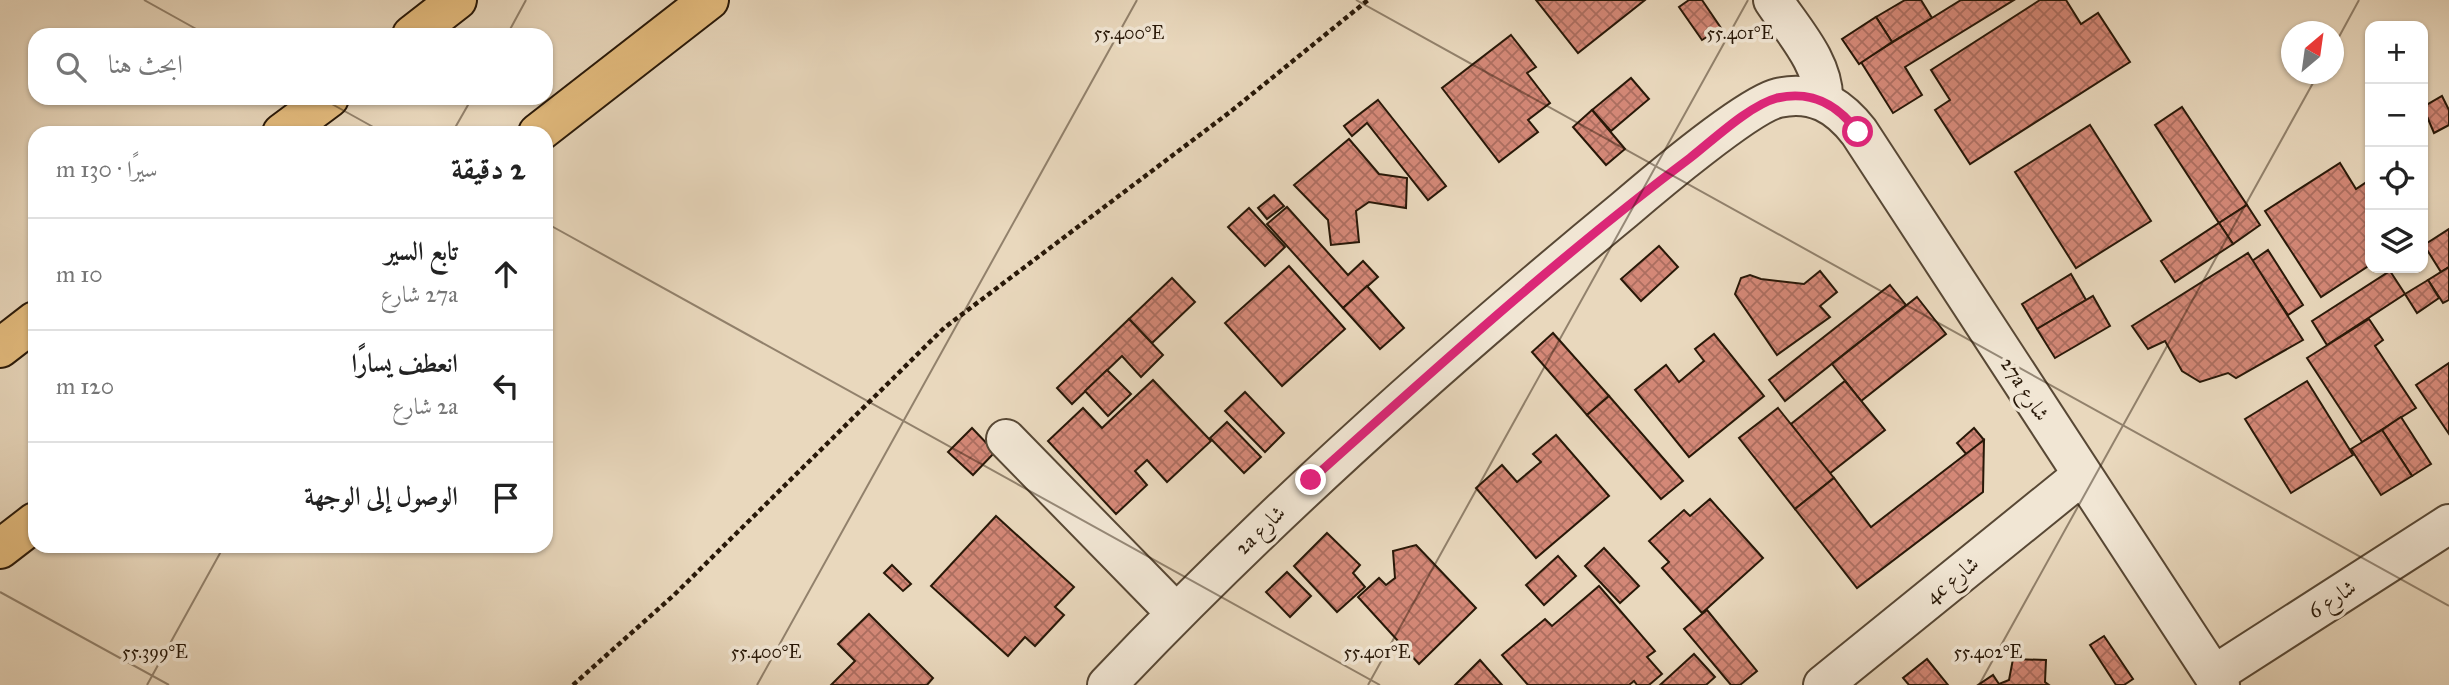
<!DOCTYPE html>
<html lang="ar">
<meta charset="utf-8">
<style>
body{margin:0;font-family:"IM FELL Great Primer",Amiri,serif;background:#f6f6f6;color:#222;direction:rtl}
.controls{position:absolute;right:21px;top:21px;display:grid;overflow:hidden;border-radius:14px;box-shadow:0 2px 5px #0004}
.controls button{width:63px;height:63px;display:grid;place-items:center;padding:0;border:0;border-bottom:2px solid #e0e0e0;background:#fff;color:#222;font:35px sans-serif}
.compass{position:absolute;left:2281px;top:21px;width:63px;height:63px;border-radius:50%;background:#fff;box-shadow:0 2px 5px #0004;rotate:29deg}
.stop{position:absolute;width:21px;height:21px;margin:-16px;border:5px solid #db2777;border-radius:50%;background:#fff}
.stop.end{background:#db2777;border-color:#fff;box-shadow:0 2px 7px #0008}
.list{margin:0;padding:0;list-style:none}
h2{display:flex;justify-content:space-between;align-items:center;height:91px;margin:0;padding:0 28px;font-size:30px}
h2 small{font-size:23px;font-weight:400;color:#767676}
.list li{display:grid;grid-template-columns:46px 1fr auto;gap:21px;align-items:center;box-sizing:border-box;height:112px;padding:0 28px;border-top:2px solid #e0e0e0}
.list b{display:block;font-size:26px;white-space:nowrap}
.list p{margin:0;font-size:23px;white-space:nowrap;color:#767676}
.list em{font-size:23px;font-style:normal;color:#767676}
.icon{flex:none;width:38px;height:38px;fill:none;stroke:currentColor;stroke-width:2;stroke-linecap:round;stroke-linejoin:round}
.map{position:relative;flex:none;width:2449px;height:685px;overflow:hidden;direction:ltr}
.search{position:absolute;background:#fff;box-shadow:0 2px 5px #0004;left:28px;top:28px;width:525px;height:77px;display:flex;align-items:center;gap:18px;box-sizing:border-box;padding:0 24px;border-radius:21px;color:#767676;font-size:26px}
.panel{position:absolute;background:#fff;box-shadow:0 2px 5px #0004;left:28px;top:126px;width:525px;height:427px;border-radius:21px;direction:rtl}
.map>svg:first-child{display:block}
</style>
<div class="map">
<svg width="2449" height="685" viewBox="0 0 2449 685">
<defs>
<pattern id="building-cross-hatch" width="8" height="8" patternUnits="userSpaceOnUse" patternTransform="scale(1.75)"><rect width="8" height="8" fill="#d48877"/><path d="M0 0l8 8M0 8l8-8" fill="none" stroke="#ac6e60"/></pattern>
</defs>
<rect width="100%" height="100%" fill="#e9d8bd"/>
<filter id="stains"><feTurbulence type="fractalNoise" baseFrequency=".00286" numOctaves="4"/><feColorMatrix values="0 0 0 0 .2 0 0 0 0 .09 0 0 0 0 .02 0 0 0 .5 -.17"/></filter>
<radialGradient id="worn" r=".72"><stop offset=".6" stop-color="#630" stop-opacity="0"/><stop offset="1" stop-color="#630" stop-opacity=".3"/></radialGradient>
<g fill="url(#building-cross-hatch)" stroke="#281808" stroke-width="2">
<path d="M1536,0H1645L1578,53Z"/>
<path d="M1689,0H1702L1721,28L1702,40L1679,7Z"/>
<path d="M1905,0H1921L1932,18L1892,42L1876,17Z"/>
<path d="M1961,0H2014L1905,67L1922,95L1893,113L1861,62Z"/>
<path d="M2040,0H2066L2081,24L2098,13L2130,62L1970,164L1935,110L1950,100L1931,70Z"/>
<path d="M1876,17L1892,42L1859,64L1842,39Z"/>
<path d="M1511,35L1536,67L1527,73L1550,103L1528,120L1538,132L1499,162L1442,88Z"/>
<path d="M1631,78L1649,99L1611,131L1592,110Z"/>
<path d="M2442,96L2449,110V125L2434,133L2423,107Z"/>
<path d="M1378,100L1446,186L1428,200L1367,123L1352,136L1344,126Z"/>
<path d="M2182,107L2247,205L2219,223L2155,125Z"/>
<path d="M1592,110L1625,149L1606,165L1573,127Z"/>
<path d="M2090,125L2151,221L2076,268L2015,172Z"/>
<path d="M1349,139L1379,174L1407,178L1406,208L1369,202L1356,211L1359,242L1331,245L1328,220L1294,185Z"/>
<path d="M2340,163L2356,189L2368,181L2370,185V265L2321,297L2265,211Z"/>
<path d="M1274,195L1284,206L1267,219L1258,208Z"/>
<path d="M2247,205L2260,225L2233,244L2219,223Z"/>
<path d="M1287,207L1348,275L1363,261L1378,277L1343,308L1267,224Z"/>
<path d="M1249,208L1285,247L1265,266L1228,227Z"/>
<path d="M2219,223L2233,244L2175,282L2161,261Z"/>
<path d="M2449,229V267L2441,272L2424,245Z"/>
<path d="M1659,246L1678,267L1641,301L1621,279Z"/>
<path d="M2268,250L2303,305L2288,315L2252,261Z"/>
<path d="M2248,253L2303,340L2236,378L2228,373L2200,382L2182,371L2165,341L2148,349L2132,326Z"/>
<path d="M1289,266L1345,329L1282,386L1225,323Z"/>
<path d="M2449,267V300L2443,303L2428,280Z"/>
<path d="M1820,271L1837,292L1820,306L1830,317L1777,355L1735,294L1741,278L1750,275L1761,279L1804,284Z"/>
<path d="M2390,271L2405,294L2327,345L2312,321Z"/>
<path d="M2071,274L2086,300L2037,329L2022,304Z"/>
<path d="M1172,278L1195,302L1152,343L1129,319Z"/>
<path d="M2428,280L2439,298L2417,313L2405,294Z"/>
<path d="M1890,285L1906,305L1785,401L1769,380Z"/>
<path d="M1367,286L1404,328L1380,349L1343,308Z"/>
<path d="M2093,296L2110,326L2055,358L2037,329Z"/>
<path d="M1917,297L1946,334L1861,401L1832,364Z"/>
<path d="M1129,319L1163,355L1141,377L1122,356L1072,404L1057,388Z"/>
<path d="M2369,319L2383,340L2375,346L2416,408L2362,442L2307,358Z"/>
<path d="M1553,333L1609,396L1587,415L1532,352Z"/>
<path d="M1714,334L1764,396L1689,457L1635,390L1666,365L1679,382L1704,361L1695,349Z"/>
<path d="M2449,363V434L2416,385Z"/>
<path d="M1107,370L1131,394L1108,416L1085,391Z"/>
<path d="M1153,380L1211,441L1167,482L1147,460L1135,471L1147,485L1116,514L1048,441L1083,408L1102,428Z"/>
<path d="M1845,381L1885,430L1829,474L1791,424Z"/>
<path d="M2307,381L2353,455L2291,493L2245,419Z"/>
<path d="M1245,392L1284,433L1265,452L1225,411Z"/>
<path d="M1609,396L1683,481L1661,499L1587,415Z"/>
<path d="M1778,408L1834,478L1795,509L1739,438Z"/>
<path d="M2401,417L2431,464L2412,476L2382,430Z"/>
<path d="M1227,422L1261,457L1244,473L1210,438Z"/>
<path d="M972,428L995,452L973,475L948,452Z"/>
<path d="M1974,428L1984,440L1967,455L1957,443Z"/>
<path d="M2382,430L2412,476L2381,495L2351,449Z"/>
<path d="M1556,435L1609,496L1536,558L1476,488L1502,465L1517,482L1541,462L1533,454Z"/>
<path d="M1984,440L1983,492L1857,588L1795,509L1834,478L1871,527Z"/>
<path d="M1710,499L1763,558L1702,613L1662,568L1669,562L1649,541L1684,510L1690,516Z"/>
<path d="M996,516L1074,587L1055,607L1064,615L1035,646L1025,637L1008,656L931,586Z"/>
<path d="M1327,533L1360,565L1353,573L1365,587L1337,612L1294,566Z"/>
<path d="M1416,545L1476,608L1419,664L1358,597L1379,578L1386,585L1395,578L1393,551Z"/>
<path d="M1604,548L1639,586L1620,603L1585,566Z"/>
<path d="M1558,556L1576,576L1544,605L1526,585Z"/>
<path d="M892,565L911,584L903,591L884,573Z"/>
<path d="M1287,572L1311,596L1290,617L1266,592Z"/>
<path d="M1599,586L1655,651L1647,657L1662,674L1649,685H1637L1634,681L1629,685H1528L1502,655L1545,619L1552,626Z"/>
<path d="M1707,610L1757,671L1740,685H1731L1684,629Z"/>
<path d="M869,614L933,678L927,685H831L855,661L838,644Z"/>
<path d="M2104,636L2133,679L2124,685H2116L2090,645Z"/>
<path d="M1694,654L1715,677L1706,685H1660Z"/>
<path d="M1927,659L1948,685H1909L1903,678Z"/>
<path d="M2013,659L2046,660L2045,682L2049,685H1978L1993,675L1999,684L2009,680Z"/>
<path d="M1480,660L1502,685H1455Z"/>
</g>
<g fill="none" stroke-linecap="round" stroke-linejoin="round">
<g stroke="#584835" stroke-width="42">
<g id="minor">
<path d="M1773,0C1792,29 1825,64 1823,100"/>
<path d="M1006,439L1175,612"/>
<path d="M2214,675L2449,524"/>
<path d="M1107,685C1269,514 1443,359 1624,210C1652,186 1748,105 1778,98C1813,90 1838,105 1859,132L2220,685"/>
<path d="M1823,685L2081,476"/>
</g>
</g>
<g stroke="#281808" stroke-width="42">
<g id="highway">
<path d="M412,35L457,0"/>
<path d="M282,133L329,98"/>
<path d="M538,133L709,0"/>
<path d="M0,348L35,321"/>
<path d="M0,549L35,522"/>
</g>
</g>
<path stroke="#281808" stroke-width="4.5" stroke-dasharray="5 3.5" stroke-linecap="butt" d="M573,685L674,595L944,328L1230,112L1368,0"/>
<use href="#minor" stroke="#f1e6d4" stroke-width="38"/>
<use href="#highway" stroke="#e4bc7e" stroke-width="38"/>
</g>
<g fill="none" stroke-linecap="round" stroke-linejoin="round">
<path stroke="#db2777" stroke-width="9" d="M1311,480C1435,369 1558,257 1690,158C1713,140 1750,105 1777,98C1813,90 1838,105 1858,132"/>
</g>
<path fill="none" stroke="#281808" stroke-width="2" stroke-opacity="0.45" d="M144,0L207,35M1356,0L2449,606M507,35L526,0M2334,46L2359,0M321,98L384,133M452,133L472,98M546,223L1380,685M0,592L169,685M147,685L224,546M757,685L1137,0M1368,685L1748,0M1979,685L2318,74"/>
<g text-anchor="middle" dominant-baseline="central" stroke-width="7" stroke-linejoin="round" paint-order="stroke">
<g font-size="21" fill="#281808" stroke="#f1e6d4">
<text transform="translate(2025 389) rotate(57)">27a شارع</text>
<text transform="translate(1260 530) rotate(-44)">2a شارع</text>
<text transform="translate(1952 580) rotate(-39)">4c شارع</text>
<text transform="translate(2332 599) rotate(-33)">شارع 6</text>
</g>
</g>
<g font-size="18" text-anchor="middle" fill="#281808" stroke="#f1e6d4" stroke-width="7" stroke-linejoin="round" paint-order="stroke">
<text x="1129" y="39">55.400°E</text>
<text x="1740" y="39">55.401°E</text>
<text x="155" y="658">55.399°E</text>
<text x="766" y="658">55.400°E</text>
<text x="1377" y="658">55.401°E</text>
<text x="1988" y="658">55.402°E</text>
</g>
<rect width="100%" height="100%" filter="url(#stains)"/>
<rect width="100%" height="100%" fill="url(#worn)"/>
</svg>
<div class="controls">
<button>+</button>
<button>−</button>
<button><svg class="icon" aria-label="locate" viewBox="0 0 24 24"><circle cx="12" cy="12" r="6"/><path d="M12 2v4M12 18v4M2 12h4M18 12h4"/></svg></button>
<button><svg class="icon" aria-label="layers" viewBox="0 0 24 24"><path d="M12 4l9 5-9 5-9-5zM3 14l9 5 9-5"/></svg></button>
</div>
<svg class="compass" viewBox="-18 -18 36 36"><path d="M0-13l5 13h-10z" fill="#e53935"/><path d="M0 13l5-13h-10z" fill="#767676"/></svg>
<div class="stop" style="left:1858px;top:132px"></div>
<div class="stop end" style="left:1311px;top:480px"></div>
<div class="search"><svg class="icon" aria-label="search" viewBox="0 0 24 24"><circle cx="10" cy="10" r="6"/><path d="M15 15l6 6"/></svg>ابحث هنا</div>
<section class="panel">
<h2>2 دقيقة<small>سيرًا · 130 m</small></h2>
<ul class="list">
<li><svg class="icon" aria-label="ahead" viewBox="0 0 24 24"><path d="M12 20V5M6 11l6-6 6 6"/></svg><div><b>تابع السير</b><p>27a شارع</p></div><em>10 m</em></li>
<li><svg class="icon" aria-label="left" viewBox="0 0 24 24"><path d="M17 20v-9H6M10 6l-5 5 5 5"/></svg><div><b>انعطف يسارًا</b><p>2a شارع</p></div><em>120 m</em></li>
<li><svg class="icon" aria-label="arrive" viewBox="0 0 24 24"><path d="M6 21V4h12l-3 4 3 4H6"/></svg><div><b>الوصول إلى الوجهة</b></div></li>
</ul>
</section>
</div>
